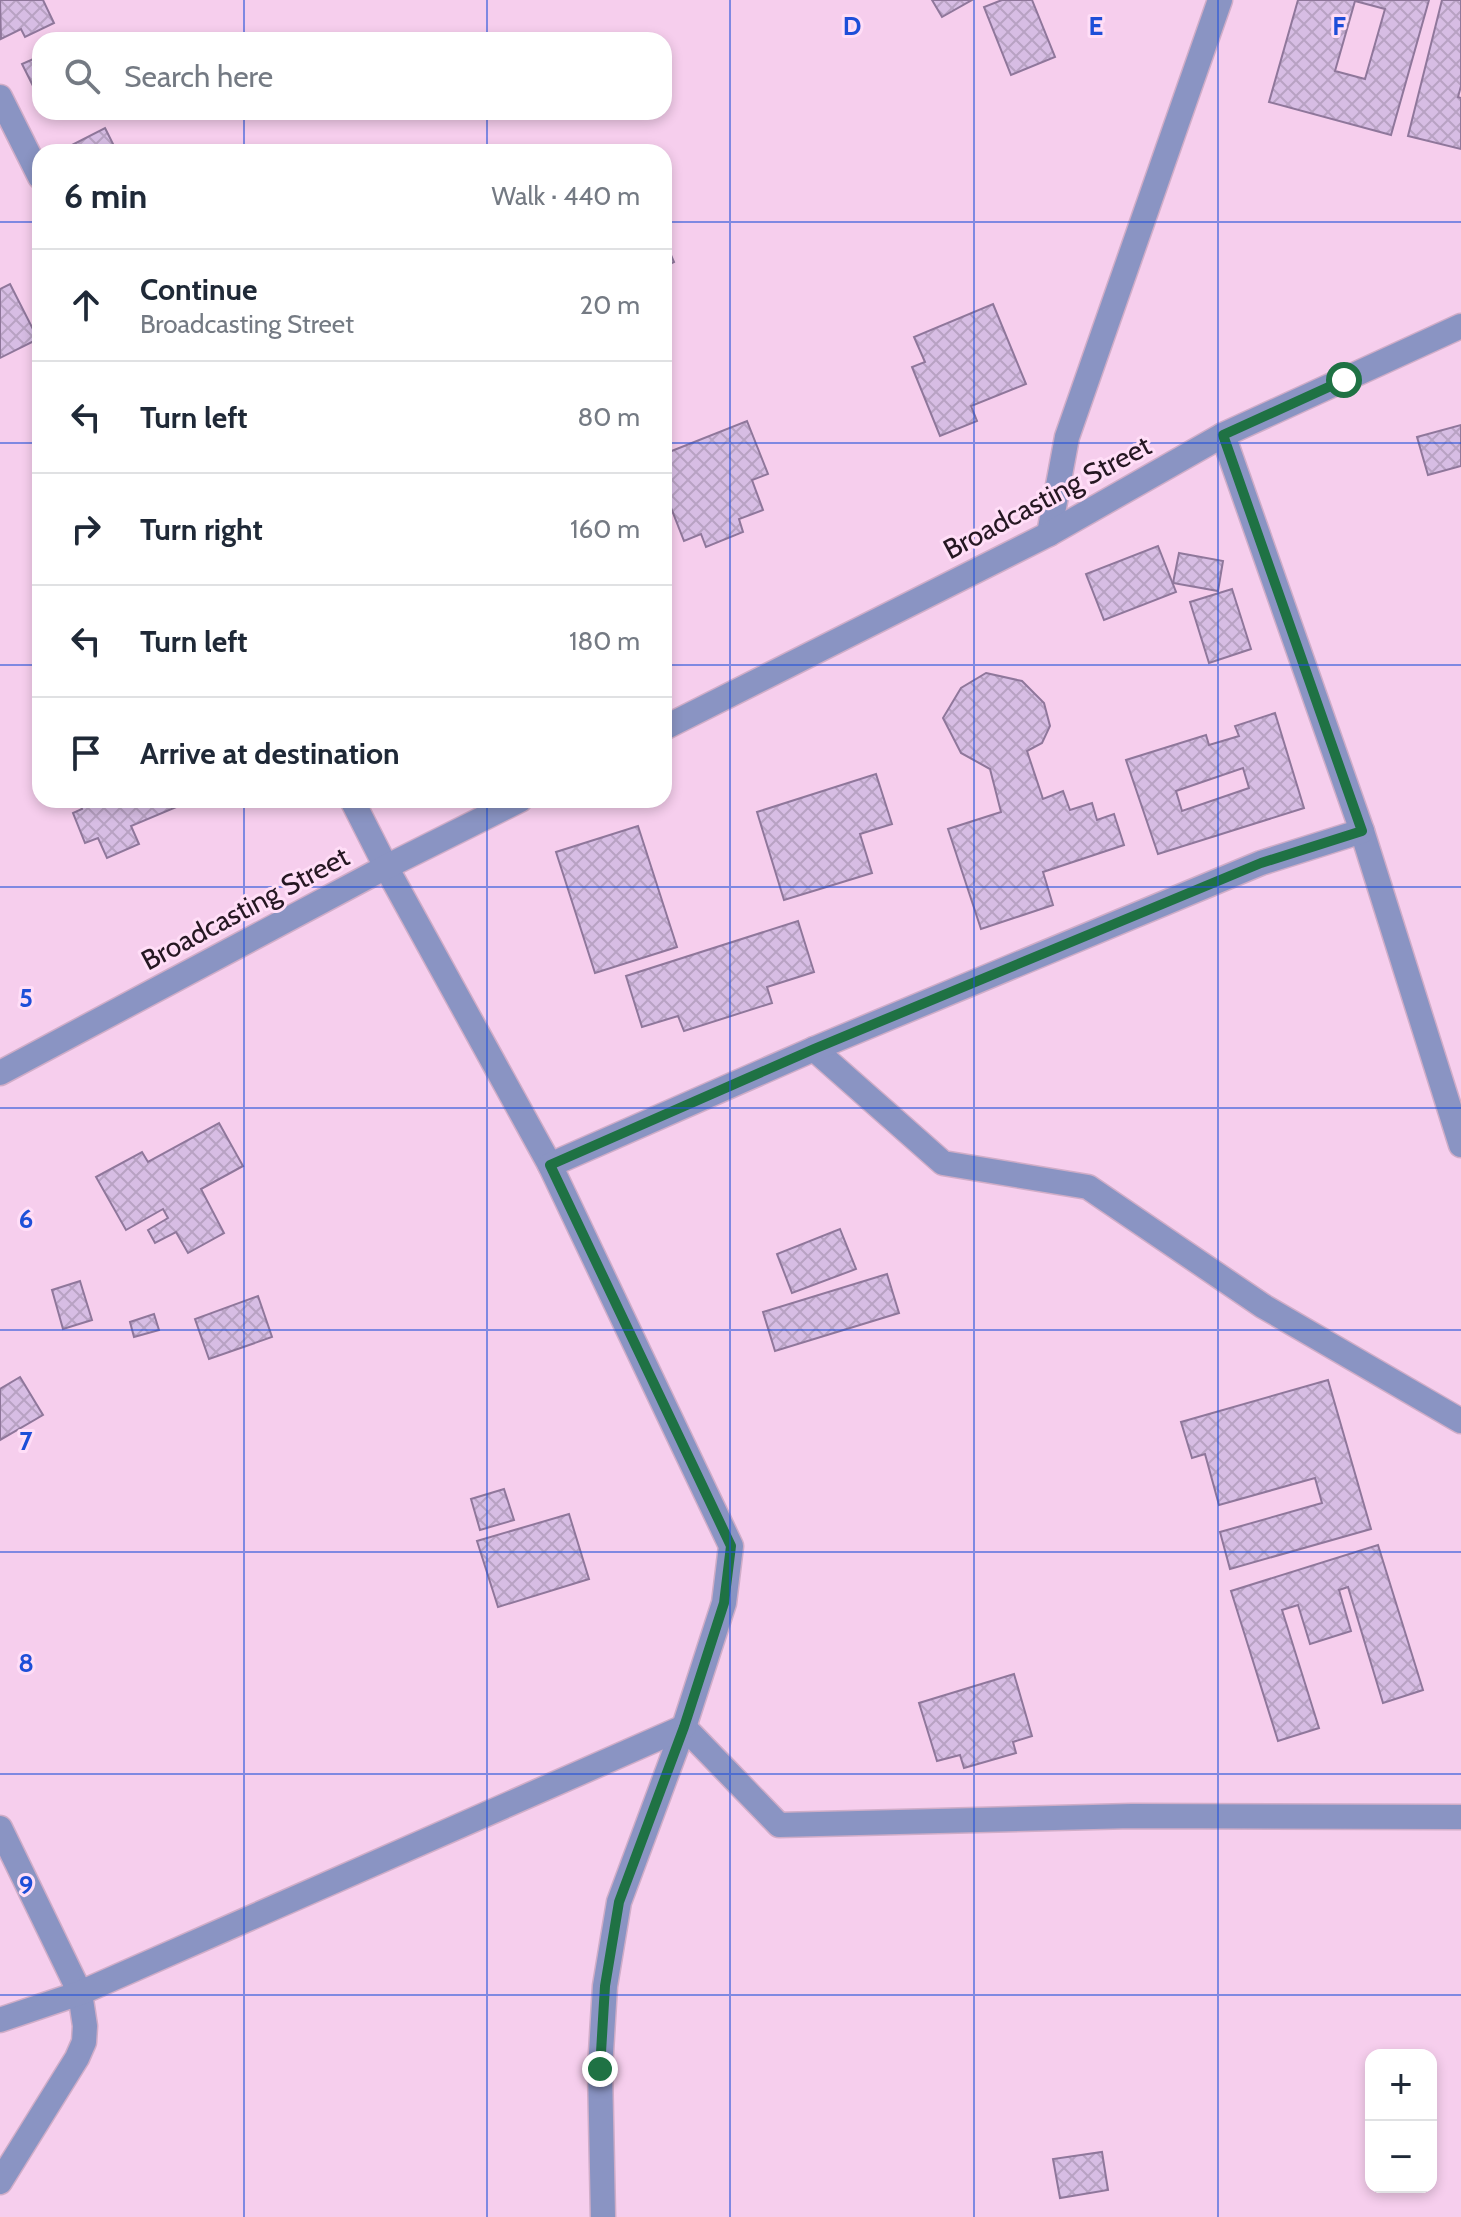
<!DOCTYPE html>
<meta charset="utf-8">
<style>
body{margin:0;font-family:Cabin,sans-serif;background:#f2f2f3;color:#1f2937}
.controls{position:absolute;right:24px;bottom:24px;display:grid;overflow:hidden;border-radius:16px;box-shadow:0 4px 12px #0003}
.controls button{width:72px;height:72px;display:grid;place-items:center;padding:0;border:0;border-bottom:2px solid #e0e1e3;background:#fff;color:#1f2937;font:40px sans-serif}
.stop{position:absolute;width:24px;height:24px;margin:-18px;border:6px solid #1f7244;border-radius:50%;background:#fff}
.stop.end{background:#1f7244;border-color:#fff;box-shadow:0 2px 8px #0008}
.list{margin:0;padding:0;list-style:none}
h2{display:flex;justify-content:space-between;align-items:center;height:104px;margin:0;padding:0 32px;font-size:34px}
h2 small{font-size:26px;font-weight:400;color:#747a83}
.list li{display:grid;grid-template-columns:52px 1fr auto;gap:24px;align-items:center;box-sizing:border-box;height:112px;padding:0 32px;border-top:2px solid #e0e1e3}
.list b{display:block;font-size:30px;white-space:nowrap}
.list p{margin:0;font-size:26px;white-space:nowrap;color:#747a83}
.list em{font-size:26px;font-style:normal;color:#747a83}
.icon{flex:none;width:44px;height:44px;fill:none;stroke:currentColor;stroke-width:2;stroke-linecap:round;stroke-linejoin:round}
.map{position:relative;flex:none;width:1461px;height:2217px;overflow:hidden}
.search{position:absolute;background:#fff;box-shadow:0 4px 12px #0003;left:32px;top:32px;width:640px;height:88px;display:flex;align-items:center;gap:20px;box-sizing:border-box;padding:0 28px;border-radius:24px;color:#747a83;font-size:30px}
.panel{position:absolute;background:#fff;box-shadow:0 4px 12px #0003;left:32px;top:144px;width:640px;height:664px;border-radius:24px}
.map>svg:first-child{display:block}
</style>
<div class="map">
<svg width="1461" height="2217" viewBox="0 0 1461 2217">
<defs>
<pattern id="building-cross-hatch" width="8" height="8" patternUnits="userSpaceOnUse" patternTransform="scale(2)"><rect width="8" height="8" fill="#d7bde4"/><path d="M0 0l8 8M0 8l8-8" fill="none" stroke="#b8a2c3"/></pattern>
</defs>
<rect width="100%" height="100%" fill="#f6ceed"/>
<g fill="url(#building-cross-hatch)" stroke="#8f779b" stroke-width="2" fill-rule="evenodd">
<path d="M0,0H43L54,23L25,37L21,29L1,39Z"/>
<path d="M932,0H972L942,17Z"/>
<path d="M1002,0H1032L1055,57L1011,75L984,7Z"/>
<path d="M1298,0H1429L1391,135L1269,102ZM1355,1L1385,9L1365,79L1335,71Z"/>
<path d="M1442,0H1461V86L1458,97L1461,98V149L1408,136Z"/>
<path d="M40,56V83L33,86L22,64Z"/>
<path d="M105,128L117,152H76L72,145Z"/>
<path d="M664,239L674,262L664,267Z"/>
<path d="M10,284L38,339L0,358V289Z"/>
<path d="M993,304L1026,384L971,406L977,421L940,436L912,367L925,362L914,337Z"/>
<path d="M747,421L768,474L752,480L763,510L739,519L743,532L706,547L701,534L684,541L664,490V454Z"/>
<path d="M1461,425V466L1428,475L1417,437Z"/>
<path d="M1158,546L1176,592L1104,620L1086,574Z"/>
<path d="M1179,553L1223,561L1218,591L1173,583Z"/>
<path d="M1232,589L1251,649L1209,663L1190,602Z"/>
<path d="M986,673L1022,681L1044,703L1050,726L1042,743L1027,751L1043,799L1063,791L1070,810L1092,803L1097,820L1114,814L1124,845L1043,872L1053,905L981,929L948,829L1001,812L990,769L961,753L943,718L961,688Z"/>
<path d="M1275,713L1304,808L1158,854L1126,760L1206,735L1209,745L1239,736L1235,726ZM1243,768L1249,788L1182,811L1176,791Z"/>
<path d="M876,774L892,824L860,834L872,873L784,900L757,812Z"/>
<path d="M79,800H185L186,803L131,826L139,844L107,858L98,838L85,843L73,813L82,809Z"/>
<path d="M638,826L677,947L595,973L556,852Z"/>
<path d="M798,921L814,972L767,987L772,1003L684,1031L678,1016L642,1027L626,976Z"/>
<path d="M219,1123L243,1166L201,1189L224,1233L188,1253L176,1232L155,1243L148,1230L168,1218L163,1209L126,1230L96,1177L142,1152L148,1162Z"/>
<path d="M840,1229L856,1269L792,1293L777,1254Z"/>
<path d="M887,1274L899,1313L775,1351L763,1312Z"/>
<path d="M80,1281L92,1320L63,1329L52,1290Z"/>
<path d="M258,1296L272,1337L209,1359L195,1319Z"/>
<path d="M154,1314L159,1330L134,1337L130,1322Z"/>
<path d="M20,1377L43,1415L0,1440V1389Z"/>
<path d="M1328,1380L1371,1529L1230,1569L1220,1532L1322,1503L1315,1478L1219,1505L1205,1454L1192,1458L1181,1422Z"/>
<path d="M504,1489L514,1520L480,1530L471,1499Z"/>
<path d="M569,1514L589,1579L498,1607L477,1541Z"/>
<path d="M1378,1545L1423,1690L1383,1703L1348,1587L1339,1590L1351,1631L1310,1644L1298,1605L1282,1610L1319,1728L1278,1741L1231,1591Z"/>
<path d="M1014,1674L1032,1736L1013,1742L1016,1753L964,1768L960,1755L937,1761L919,1703Z"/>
<path d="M1102,2152L1108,2190L1060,2198L1053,2159Z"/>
</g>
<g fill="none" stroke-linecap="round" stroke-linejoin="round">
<g stroke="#d0adc8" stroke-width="27">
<g id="street">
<path d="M0,97L40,177"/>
<path d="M1223,435L1362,831L1461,1145"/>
<path d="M1049,534L1067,437L1220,0"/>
<path d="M664,728L1049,534L1223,435L1461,326"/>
<path d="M352,800L386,867L550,1165L731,1546L724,1603L684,1727L619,1902L605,1986L600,2069L603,2217"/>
<path d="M814,1049L943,1163L1088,1187L1263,1306L1461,1421"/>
<path d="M0,1073L386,867L520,800"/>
<path d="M550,1165L814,1049L1261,863L1362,831"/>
<path d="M684,1727L779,1825L1132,1816L1461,1817"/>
<path d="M0,1828L80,1993L85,2026L84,2042L77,2058L0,2182"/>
<path d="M0,2020L80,1993L684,1727"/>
</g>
</g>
<use href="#street" stroke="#8a94c3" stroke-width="24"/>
</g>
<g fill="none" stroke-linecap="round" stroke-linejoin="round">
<path stroke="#1f7244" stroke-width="10" d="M600,2069L605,1986L619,1902L684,1727L724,1603L731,1546L550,1165L814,1049L1261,863L1362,831L1223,435L1344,380"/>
</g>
<path fill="none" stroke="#1d4ed8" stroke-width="2" stroke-opacity="0.55" d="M244,0V40M487,0V40M730,0V2217M974,0V2217M1218,0V2217M244,112V152M487,112V152M0,222H40M664,222H1461M0,443H40M664,443H1461M0,665H40M664,665H1461M244,800V2217M487,800V2217M0,887H1461M0,1108H1461M0,1330H1461M0,1552H1461M0,1774H1461M0,1995H1461"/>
<g text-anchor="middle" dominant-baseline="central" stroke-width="6" stroke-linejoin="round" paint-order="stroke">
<g font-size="28" fill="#251722" stroke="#ffdef7">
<text transform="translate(1047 497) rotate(-28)">Broadcasting Street</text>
<text transform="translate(245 908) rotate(-28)">Broadcasting Street</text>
</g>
</g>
<g font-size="26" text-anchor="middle" font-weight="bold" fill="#1d4ed8" stroke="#ffdef7" stroke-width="6" stroke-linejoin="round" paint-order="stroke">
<text x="852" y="35">D</text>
<text x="1096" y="35">E</text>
<text x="1339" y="35">F</text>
<text x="26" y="1007">5</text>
<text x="26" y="1228">6</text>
<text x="26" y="1450">7</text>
<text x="26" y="1672">8</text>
<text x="26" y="1894">9</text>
</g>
</svg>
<div class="controls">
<button>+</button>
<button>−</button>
</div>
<div class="stop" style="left:1344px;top:380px"></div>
<div class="stop end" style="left:600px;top:2069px"></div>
<div class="search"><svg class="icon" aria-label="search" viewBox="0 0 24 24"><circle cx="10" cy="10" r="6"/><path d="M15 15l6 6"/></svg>Search here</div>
<section class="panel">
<h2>6 min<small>Walk · 440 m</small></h2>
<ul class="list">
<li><svg class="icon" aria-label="ahead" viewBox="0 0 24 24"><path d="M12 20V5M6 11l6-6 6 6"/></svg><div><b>Continue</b><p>Broadcasting Street</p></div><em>20 m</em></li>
<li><svg class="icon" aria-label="left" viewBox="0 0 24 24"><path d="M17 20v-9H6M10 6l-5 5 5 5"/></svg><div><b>Turn left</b></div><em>80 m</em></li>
<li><svg class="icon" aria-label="right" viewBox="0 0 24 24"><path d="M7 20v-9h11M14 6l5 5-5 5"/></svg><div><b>Turn right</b></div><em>160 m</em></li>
<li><svg class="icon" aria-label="left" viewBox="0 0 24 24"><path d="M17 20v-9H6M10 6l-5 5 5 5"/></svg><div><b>Turn left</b></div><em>180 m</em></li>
<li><svg class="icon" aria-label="arrive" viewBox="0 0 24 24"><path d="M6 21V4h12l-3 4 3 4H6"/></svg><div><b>Arrive at destination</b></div></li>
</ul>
</section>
</div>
